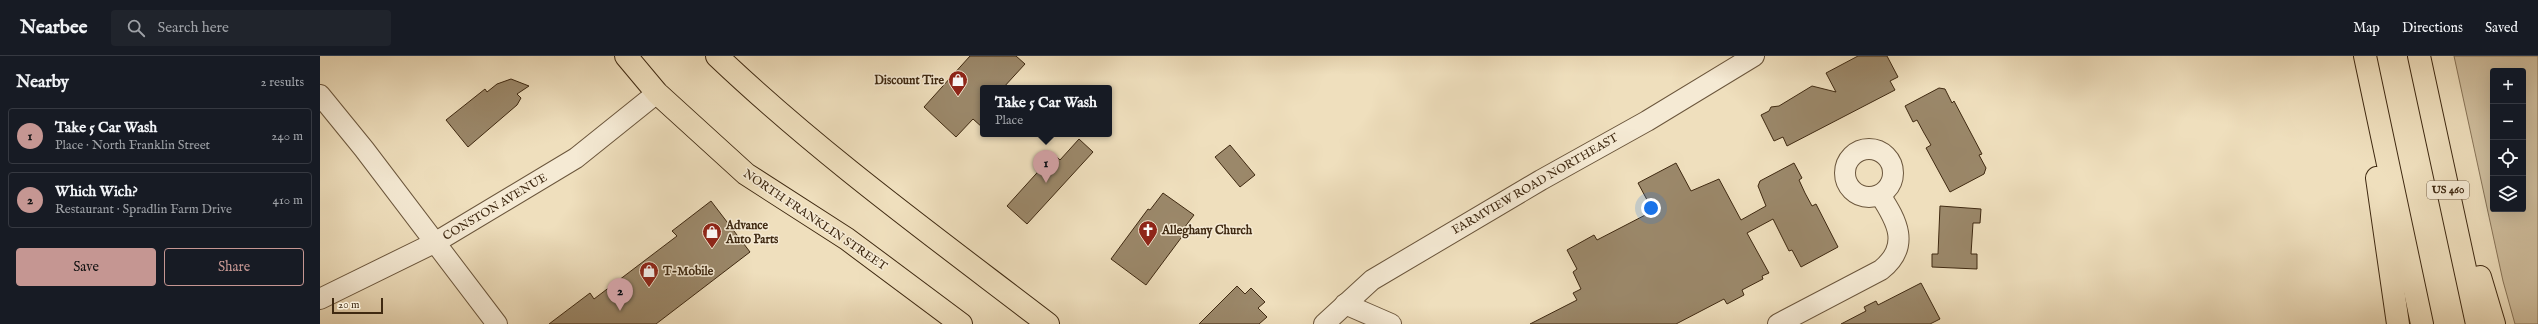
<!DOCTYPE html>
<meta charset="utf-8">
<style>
body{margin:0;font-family:"IM FELL English",serif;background:#20242c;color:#f1f3f6}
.controls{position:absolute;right:12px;top:12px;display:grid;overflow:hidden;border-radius:4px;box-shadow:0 4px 16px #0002}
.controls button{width:36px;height:36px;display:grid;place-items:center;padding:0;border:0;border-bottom:1px solid #363941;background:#171b24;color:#f1f3f6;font:20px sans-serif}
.scale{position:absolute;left:12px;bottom:10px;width:51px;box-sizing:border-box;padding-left:4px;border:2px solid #3f2911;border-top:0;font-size:11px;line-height:14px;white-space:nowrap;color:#3f2911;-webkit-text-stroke:3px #f5ead4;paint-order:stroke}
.you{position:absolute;left:1331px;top:152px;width:14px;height:14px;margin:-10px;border:3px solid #fff;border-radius:50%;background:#1a73e8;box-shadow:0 0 0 6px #1a73e833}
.badge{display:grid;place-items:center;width:26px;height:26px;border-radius:50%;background:#c59692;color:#111;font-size:13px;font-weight:700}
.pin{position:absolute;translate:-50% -33px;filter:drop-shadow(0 1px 2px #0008)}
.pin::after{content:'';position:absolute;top:21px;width:14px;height:12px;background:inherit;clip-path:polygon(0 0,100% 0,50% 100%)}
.popup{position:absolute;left:660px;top:29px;width:132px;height:52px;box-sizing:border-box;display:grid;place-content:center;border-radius:4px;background:#171b24;filter:drop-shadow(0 1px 3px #0005);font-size:13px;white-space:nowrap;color:#9ea1a6}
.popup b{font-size:15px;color:#f1f3f6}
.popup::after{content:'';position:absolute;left:50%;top:100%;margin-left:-8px;border:8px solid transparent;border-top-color:#171b24}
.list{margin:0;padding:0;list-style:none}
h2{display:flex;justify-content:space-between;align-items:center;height:52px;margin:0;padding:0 16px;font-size:17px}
h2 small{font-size:13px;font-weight:400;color:#9ea1a6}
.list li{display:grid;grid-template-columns:26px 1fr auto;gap:12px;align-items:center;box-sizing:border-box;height:56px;margin:0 8px 8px;padding:0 8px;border:1px solid #363941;border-radius:4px}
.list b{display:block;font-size:15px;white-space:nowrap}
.list p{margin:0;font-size:13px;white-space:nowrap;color:#9ea1a6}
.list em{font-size:13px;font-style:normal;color:#9ea1a6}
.actions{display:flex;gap:8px;padding:12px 16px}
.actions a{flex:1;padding:9px 0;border:1px solid #c59692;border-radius:4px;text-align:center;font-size:14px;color:#c59692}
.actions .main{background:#c59692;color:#111}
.icon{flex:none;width:22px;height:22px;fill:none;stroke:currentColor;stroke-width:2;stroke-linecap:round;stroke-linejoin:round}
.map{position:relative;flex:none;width:2218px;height:268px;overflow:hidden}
header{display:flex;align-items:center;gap:24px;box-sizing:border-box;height:56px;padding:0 20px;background:#171b24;border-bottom:1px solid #363941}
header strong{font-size:19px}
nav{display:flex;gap:22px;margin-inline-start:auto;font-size:14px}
.search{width:280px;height:36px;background:#20242c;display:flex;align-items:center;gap:10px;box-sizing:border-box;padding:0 14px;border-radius:4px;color:#9ea1a6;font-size:15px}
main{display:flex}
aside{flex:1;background:#171b24}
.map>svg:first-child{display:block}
</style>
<header>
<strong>Nearbee</strong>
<div class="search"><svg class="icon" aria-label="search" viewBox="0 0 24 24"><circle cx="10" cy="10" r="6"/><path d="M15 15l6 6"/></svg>Search here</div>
<nav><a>Map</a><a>Directions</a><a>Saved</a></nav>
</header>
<main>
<aside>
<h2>Nearby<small>2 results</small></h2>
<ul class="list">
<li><span class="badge">1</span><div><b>Take 5 Car Wash</b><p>Place · North Franklin Street</p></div><em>240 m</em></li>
<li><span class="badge">2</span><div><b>Which Wich?</b><p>Restaurant · Spradlin Farm Drive</p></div><em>410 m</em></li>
</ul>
<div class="actions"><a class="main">Save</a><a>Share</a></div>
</aside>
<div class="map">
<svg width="2218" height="268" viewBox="0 0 2218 268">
<rect width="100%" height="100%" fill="#efdfbd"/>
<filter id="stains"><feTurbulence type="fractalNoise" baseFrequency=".005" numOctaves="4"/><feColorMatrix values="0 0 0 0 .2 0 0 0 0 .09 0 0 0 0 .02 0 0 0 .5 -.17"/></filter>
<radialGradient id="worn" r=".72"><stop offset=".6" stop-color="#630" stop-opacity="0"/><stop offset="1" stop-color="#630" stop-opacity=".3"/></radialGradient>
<path fill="#d1c0a0" stroke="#887458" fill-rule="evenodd" d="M2134,0H2218V268H2195L2183,225ZM2173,15H2203V153H2173Z"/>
<g fill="#9b886a" stroke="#3f2911">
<path d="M650,0H696L705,8L683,32H663V72L653,63L636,81L604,51Z"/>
<path d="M1538,0H1567L1578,21L1570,25L1575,34L1467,90L1463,81L1454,85L1441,59L1449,55L1451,51L1459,50L1492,30L1516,36L1506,17Z"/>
<path d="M191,23L209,30L197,38L201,42L197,49L148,91L126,64L165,33L167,36L177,28Z"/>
<path d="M1619,32L1625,33L1632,47L1634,45L1662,98L1659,99L1666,112L1664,118L1630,136L1606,92L1611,89L1604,77L1597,64L1593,66L1585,50Z"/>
<path d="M759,83L773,96L707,168L687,150L734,98L740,104Z"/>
<path d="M910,89L935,119L920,131L895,101Z"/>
<path d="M1356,107L1371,135L1399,123L1421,164L1446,150L1438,130L1440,125L1474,107L1482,122L1479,124L1485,137L1492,150L1496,148L1518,191L1481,211L1472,194L1469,195L1453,163L1427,177L1449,217L1442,220L1443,223L1422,234L1424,239L1407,248L1404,243L1356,268H1210L1257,244L1253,237L1261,233L1253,216L1257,213L1247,194L1274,179L1277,184L1333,155L1318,127Z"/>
<path d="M843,137L874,159L861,176L864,178L826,229L791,203L828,153L830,154Z"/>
<path d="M391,145L430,196L336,268H229L270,237L274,243L357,180L352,175Z"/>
<path d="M1620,150L1661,153L1660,167H1653L1651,198H1657V213L1612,211V198H1618Z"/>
<path d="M1601,227L1620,263L1610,268H1521L1546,255L1544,251L1556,245L1558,249Z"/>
<path d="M917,230L925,238L931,232L945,246L938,252L947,261L939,268H879Z"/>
</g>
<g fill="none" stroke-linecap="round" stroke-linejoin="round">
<g stroke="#6b563c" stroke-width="22">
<g id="street">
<path d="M0,39L44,93L177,268"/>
<circle cx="1549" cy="117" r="24"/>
<path d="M0,243L116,186L256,102L337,37"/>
<path d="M1025,248L1071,268"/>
<path d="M1004,268L1052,224L1221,124L1327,65L1434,0"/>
<path d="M1458,268L1561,214C1591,190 1577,165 1560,139"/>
</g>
</g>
<g stroke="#3f2911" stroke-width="24">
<g id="primary">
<path d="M306,0L337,37L426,118L527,183L641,268"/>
<path d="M397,0C500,98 616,182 728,268"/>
</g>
</g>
<g stroke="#3f2911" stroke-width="24">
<g id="highway">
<path d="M2045,0L2102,268"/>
<path d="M2099,0L2157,268"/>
<path d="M2057,122L2078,268"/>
<path d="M2160,221L2174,268"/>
</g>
</g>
<use href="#street" stroke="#f5ead4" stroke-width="20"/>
<use href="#primary" stroke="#efdfbd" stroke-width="22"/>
<use href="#highway" stroke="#efdfbd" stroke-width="22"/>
</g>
<defs>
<g id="shop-pin" transform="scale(1)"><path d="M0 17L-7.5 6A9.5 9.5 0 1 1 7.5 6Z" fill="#8f2418" stroke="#f5ead4"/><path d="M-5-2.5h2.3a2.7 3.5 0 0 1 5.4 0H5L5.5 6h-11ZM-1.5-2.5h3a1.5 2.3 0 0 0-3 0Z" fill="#fff"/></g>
<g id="church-pin" transform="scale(1)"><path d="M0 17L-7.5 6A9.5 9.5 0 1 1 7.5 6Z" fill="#8f2418" stroke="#f5ead4"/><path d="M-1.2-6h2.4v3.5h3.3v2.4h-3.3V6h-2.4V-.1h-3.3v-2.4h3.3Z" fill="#fff"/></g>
</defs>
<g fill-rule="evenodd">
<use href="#shop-pin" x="638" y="24"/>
<use href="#church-pin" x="828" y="174"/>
<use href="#shop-pin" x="392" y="176"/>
<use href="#shop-pin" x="329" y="215"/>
</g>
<g text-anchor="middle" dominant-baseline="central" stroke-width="3" stroke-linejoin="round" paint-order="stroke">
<rect fill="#f5ead4" stroke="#76634c" stroke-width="1" x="2107" y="125" width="42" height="18" rx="3"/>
<g font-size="11" font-weight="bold" fill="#3f2911">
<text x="2128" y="134">US 460</text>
</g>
<g font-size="12" font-weight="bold" fill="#3f2911" stroke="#f5ead4" text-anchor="start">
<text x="624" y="24" text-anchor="end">Discount Tire</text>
<text x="406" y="169">Advance<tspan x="406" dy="14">Auto Parts</tspan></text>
<text x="842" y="174">Alleghany Church</text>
<text x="343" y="215">T-Mobile</text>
</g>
<g font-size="12" fill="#3f2911" stroke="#f5ead4">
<text transform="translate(1215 128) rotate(-30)">FARMVIEW ROAD NORTHEAST</text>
<text transform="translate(175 151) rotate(-31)">CONSTON AVENUE</text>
<text transform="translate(495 164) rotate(34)">NORTH FRANKLIN STREET</text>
</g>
</g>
<rect width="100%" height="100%" filter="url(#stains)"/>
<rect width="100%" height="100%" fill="url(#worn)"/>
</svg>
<div class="controls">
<button>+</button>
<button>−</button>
<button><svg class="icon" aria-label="locate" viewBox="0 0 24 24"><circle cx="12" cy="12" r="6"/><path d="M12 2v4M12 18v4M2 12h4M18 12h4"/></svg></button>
<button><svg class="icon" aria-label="layers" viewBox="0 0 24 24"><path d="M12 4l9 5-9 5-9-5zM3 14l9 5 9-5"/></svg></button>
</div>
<div class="scale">20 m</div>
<div class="you"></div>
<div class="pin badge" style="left:726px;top:127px">1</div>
<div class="popup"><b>Take 5 Car Wash</b>Place</div>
<div class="pin badge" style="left:300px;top:255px">2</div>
</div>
</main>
